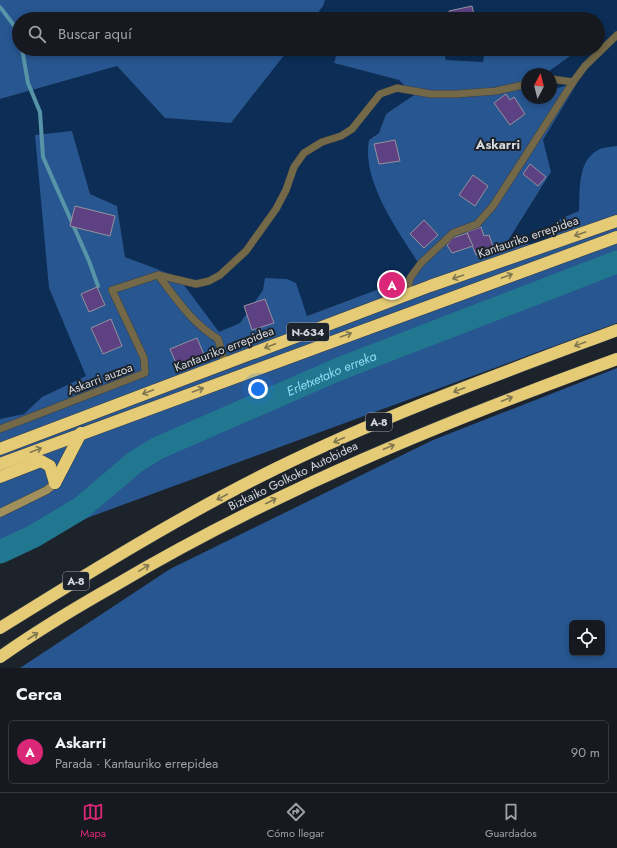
<!DOCTYPE html>
<html lang="es">
<meta charset="utf-8">
<style>
body{margin:0;font-family:Jost,sans-serif;background:#1f2329;color:#f1f3f6}
.controls{position:absolute;right:12px;bottom:12px;display:grid;overflow:hidden;border-radius:6px;box-shadow:0 2px 6px #0003}
.controls button{width:36px;height:36px;display:grid;place-items:center;padding:0;border:0;border-bottom:1px solid #35383e;background:#161a20;color:#f1f3f6;font:20px sans-serif}
.compass{position:absolute;left:521px;top:68px;width:36px;height:36px;border-radius:50%;background:#161a20;box-shadow:0 2px 6px #0003;rotate:7deg}
.you{position:absolute;left:258px;top:389px;width:14px;height:14px;margin:-10px;border:3px solid #fff;border-radius:50%;background:#1a73e8;box-shadow:0 0 0 6px #1a73e833}
.badge{display:grid;place-items:center;width:26px;height:26px;border-radius:50%;background:#db2777;color:#fff;font-size:13px;font-weight:700}
.pin{position:absolute;translate:-50% -50%;border:2px solid #fff;box-shadow:0 1px 4px #0006}
.list{margin:0;padding:0;list-style:none}
h2{display:flex;justify-content:space-between;align-items:center;height:52px;margin:0;padding:0 16px;font-size:17px}
h2 small{font-size:13px;font-weight:400;color:#9ea1a5}
.list li{display:grid;grid-template-columns:26px 1fr auto;gap:12px;align-items:center;box-sizing:border-box;height:64px;margin:0 8px 8px;padding:0 8px;border:1px solid #35383e;border-radius:6px}
.list b{display:block;font-size:15px;white-space:nowrap}
.list p{margin:0;font-size:13px;white-space:nowrap;color:#9ea1a5}
.list em{font-size:13px;font-style:normal;color:#9ea1a5}
.icon{flex:none;width:22px;height:22px;fill:none;stroke:currentColor;stroke-width:2;stroke-linecap:round;stroke-linejoin:round}
.map{position:relative;flex:none;width:617px;height:668px;overflow:hidden}
.search{position:absolute;background:#161a20;box-shadow:0 2px 6px #0003;left:12px;right:12px;top:12px;height:44px;display:flex;align-items:center;gap:10px;box-sizing:border-box;padding:0 14px;border-radius:22px;color:#9ea1a5;font-size:15px}
.sheet{height:124px;background:#161a20}
nav{display:flex;justify-content:space-around;align-items:center;box-sizing:border-box;height:56px;border-top:1px solid #35383e;background:#161a20;font-size:11px;color:#9ea1a5}
nav a{display:grid;justify-items:center;gap:2px}
nav .on{color:#db2777}
.map>svg:first-child{display:block}
</style>
<div class="map">
<svg width="617" height="668" viewBox="0 0 617 668">
<rect width="100%" height="100%" fill="#1d232b"/>
<g fill="#0b2d56">
<path d="M325,0H617V146L598,150L581,174L579,211L560,219L547,244L506,245L551,172L543,140L577,83L551,90V74H545L580,49H598V19H554L537,17L529,19H313L323,6Z"/>
<path d="M289,49H338L334,63L400,80L415,95L386,114L379,133L369,140L377,193L423,269L403,280L306,316L295,283L263,290L240,323L219,333L178,277L125,257L117,206L90,194L72,131L49,288L87,376L42,397L24,414L0,419V99L117,66L165,118L231,123Z"/>
<path d="M421,49H485L483,62L446,60L443,50Z"/>
</g>
<g fill="#275690" fill-rule="evenodd">
<path d="M0,0H325L323,6L313,19H19V49H289L231,123L165,118L117,66L0,99Z"/>
<path d="M338,49L443,50L446,60L483,62L485,49H580L545,74H527V98H551V90L578,82L543,140L551,172L506,244H547L560,219L579,211C580,191 577,161 598,150C603,147 611,147 617,146V323L0,550V419L24,414L42,397L86,376L49,288L35,135L72,131L90,194L117,206L125,257L178,277L219,332L240,323L263,290L265,278L287,279L296,283L307,316L403,280L422,269C401,234 361,183 369,140L379,133L386,114L414,95L399,80L334,63Z"/>
<path d="M617,368V668H20L170,569L433,440ZM572,623H602V653H572Z"/>
</g>
<g fill="none" stroke-linecap="round" stroke-linejoin="round">
<g stroke="#5894a7" stroke-width="4">
<path d="M0,7L19,32"/>
<path d="M22,49L28,83L40,112L43,157L89,261L98,286"/>
</g>
<path stroke="#227790" stroke-width="23" id="s1" d="M0,552L34,536L81,508L135,462L158,448L339,369L617,262"/>
</g>
<g fill="#5d4183" stroke="#96929d">
<path d="M472,6L475,19H451L449,11Z"/>
<path d="M506,94L510,100L514,97L525,114L510,125L494,103Z"/>
<path d="M395,140L400,161L379,164L374,144Z"/>
<path d="M530,164L546,177L538,186L523,174Z"/>
<path d="M473,175L488,186L475,206L459,195Z"/>
<path d="M75,206L115,216L110,236L70,226Z"/>
<path d="M424,220L438,235L424,248L410,234Z"/>
<path d="M481,227L484,236L489,235L494,249L476,255L467,232Z"/>
<path d="M467,233L473,246L452,253L447,245L453,238Z"/>
<path d="M97,287L105,305L89,312L81,294Z"/>
<path d="M265,299L274,323L252,330L244,306Z"/>
<path d="M111,319L122,346L103,354L91,328Z"/>
<path d="M197,338L205,357L178,368L170,349Z"/>
</g>
<g fill="none" stroke-linecap="round" stroke-linejoin="round">
<g stroke="#3a4048" stroke-width="8">
<g id="lane">
<path d="M551,79L573,82"/>
<path d="M158,275C177,300 192,323 218,339L225,363"/>
<path d="M407,295L410,278L421,263L453,233L477,224L493,206L573,82L585,66L617,35"/>
<path d="M0,429L145,373L144,358L112,290L158,275L196,284L209,281L220,275L246,251L276,209L286,190L294,167L304,153L322,142L341,136L352,129L380,94L397,88L431,94H456L496,91L527,84"/>
</g>
</g>
<g stroke="#3a4048" stroke-width="9">
<path id="secondary" d="M0,513L47,490L55,483"/>
</g>
<g stroke="#3a4048" stroke-width="13">
<g id="highway">
<path d="M0,449L430,286L617,221"/>
<path d="M0,464L617,237"/>
<path d="M0,477L41,461L50,466L55,483"/>
<path d="M55,483L81,433"/>
<path d="M0,628C90,572 180,516 275,469C385,415 502,373 617,330"/>
<path d="M0,657C37,631 75,608 114,586C276,490 441,423 617,359"/>
</g>
</g>
<use href="#lane" stroke="#736948" stroke-width="7"/>
<use href="#secondary" stroke="#a1905b" stroke-width="8"/>
<use href="#highway" stroke="#e5cb76" stroke-width="12"/>
</g>
<defs><path id="oneway-shaft" d="M-6 0H5M1.5-3L5.5 0L1.5 3" fill="none" stroke-width="1.6" stroke-linecap="round" stroke-linejoin="round"/></defs>
<g stroke="#817750">
<use href="#oneway-shaft" transform="translate(580 234) rotate(161)"/>
<use href="#oneway-shaft" transform="translate(507 276) rotate(-20)"/>
<use href="#oneway-shaft" transform="translate(458 277) rotate(161)"/>
<use href="#oneway-shaft" transform="translate(346 335) rotate(-20)"/>
<use href="#oneway-shaft" transform="translate(580 344) rotate(160)"/>
<use href="#oneway-shaft" transform="translate(270 346) rotate(159)"/>
<use href="#oneway-shaft" transform="translate(198 390) rotate(-20)"/>
<use href="#oneway-shaft" transform="translate(459 390) rotate(159)"/>
<use href="#oneway-shaft" transform="translate(148 392) rotate(159)"/>
<use href="#oneway-shaft" transform="translate(507 399) rotate(-21)"/>
<use href="#oneway-shaft" transform="translate(339 440) rotate(156)"/>
<use href="#oneway-shaft" transform="translate(389 447) rotate(-23)"/>
<use href="#oneway-shaft" transform="translate(36 450) rotate(-21)"/>
<use href="#oneway-shaft" transform="translate(222 497) rotate(152)"/>
<use href="#oneway-shaft" transform="translate(271 501) rotate(-27)"/>
<use href="#oneway-shaft" transform="translate(144 568) rotate(-31)"/>
<use href="#oneway-shaft" transform="translate(33 636) rotate(-33)"/>
</g>
<g text-anchor="middle" dominant-baseline="central" stroke-width="4" stroke-linejoin="round" paint-order="stroke">
<g fill="#1d232b" stroke="#9ea2a8" stroke-width="1">
<rect x="287" y="323" width="42" height="18" rx="3"/>
<rect x="366" y="413" width="26" height="18" rx="3"/>
<rect x="63" y="572" width="26" height="18" rx="3"/>
</g>
<g font-size="11" font-weight="bold" fill="#d5d9de">
<text x="308" y="332">N-634</text>
<text x="379" y="422">A-8</text>
<text x="76" y="581">A-8</text>
</g>
<g font-size="12" fill="#d5d9de" stroke="#1d232b">
<text transform="translate(528 237) rotate(-19)">Kantauriko errepidea</text>
<text transform="translate(224 349) rotate(-21)">Kantauriko errepidea</text>
<text transform="translate(100 379) rotate(-21)">Askarri auzoa</text>
<text transform="translate(293 476) rotate(-26)">Bizkaiko Golkoko Autobidea</text>
</g>
<g font-size="13" font-weight="bold" fill="#d5d9de" stroke="#1d232b">
<text x="498" y="144">Askarri</text>
</g>
<g font-size="13" font-style="italic" fill="#90dcf6" stroke="#1d232b">
<text stroke="none"><textPath href="#s1" startOffset="379">Erletxetako erreka</textPath></text>
</g>
</g>
</svg>
<div class="controls">
<button><svg class="icon" aria-label="locate" viewBox="0 0 24 24"><circle cx="12" cy="12" r="6"/><path d="M12 2v4M12 18v4M2 12h4M18 12h4"/></svg></button>
</div>
<svg class="compass" viewBox="-18 -18 36 36"><path d="M0-13l5 13h-10z" fill="#e53935"/><path d="M0 13l5-13h-10z" fill="#9ea1a5"/></svg>
<div class="you"></div>
<div class="pin badge" style="left:392px;top:285px">A</div>
<div class="search"><svg class="icon" aria-label="search" viewBox="0 0 24 24"><circle cx="10" cy="10" r="6"/><path d="M15 15l6 6"/></svg>Buscar aquí</div>
</div>
<section class="sheet">
<h2>Cerca<small></small></h2>
<ul class="list">
<li><span class="badge">A</span><div><b>Askarri</b><p>Parada · Kantauriko errepidea</p></div><em>90 m</em></li>
</ul>
</section>
<nav>
<a class="on"><svg class="icon" aria-label="map" viewBox="0 0 24 24"><path d="M3 6l6-2 6 2 6-2v14l-6 2-6-2-6 2zM9 4v14M15 6v14"/></svg>Mapa</a>
<a><svg class="icon" aria-label="directions" viewBox="0 0 24 24"><path d="M12 3l9 9-9 9-9-9zM9 14v-3h6M13 9l2 2-2 2"/></svg>Cómo llegar</a>
<a><svg class="icon" aria-label="saved" viewBox="0 0 24 24"><path d="M7 4h10v16l-5-4-5 4z"/></svg>Guardados</a>
</nav>
